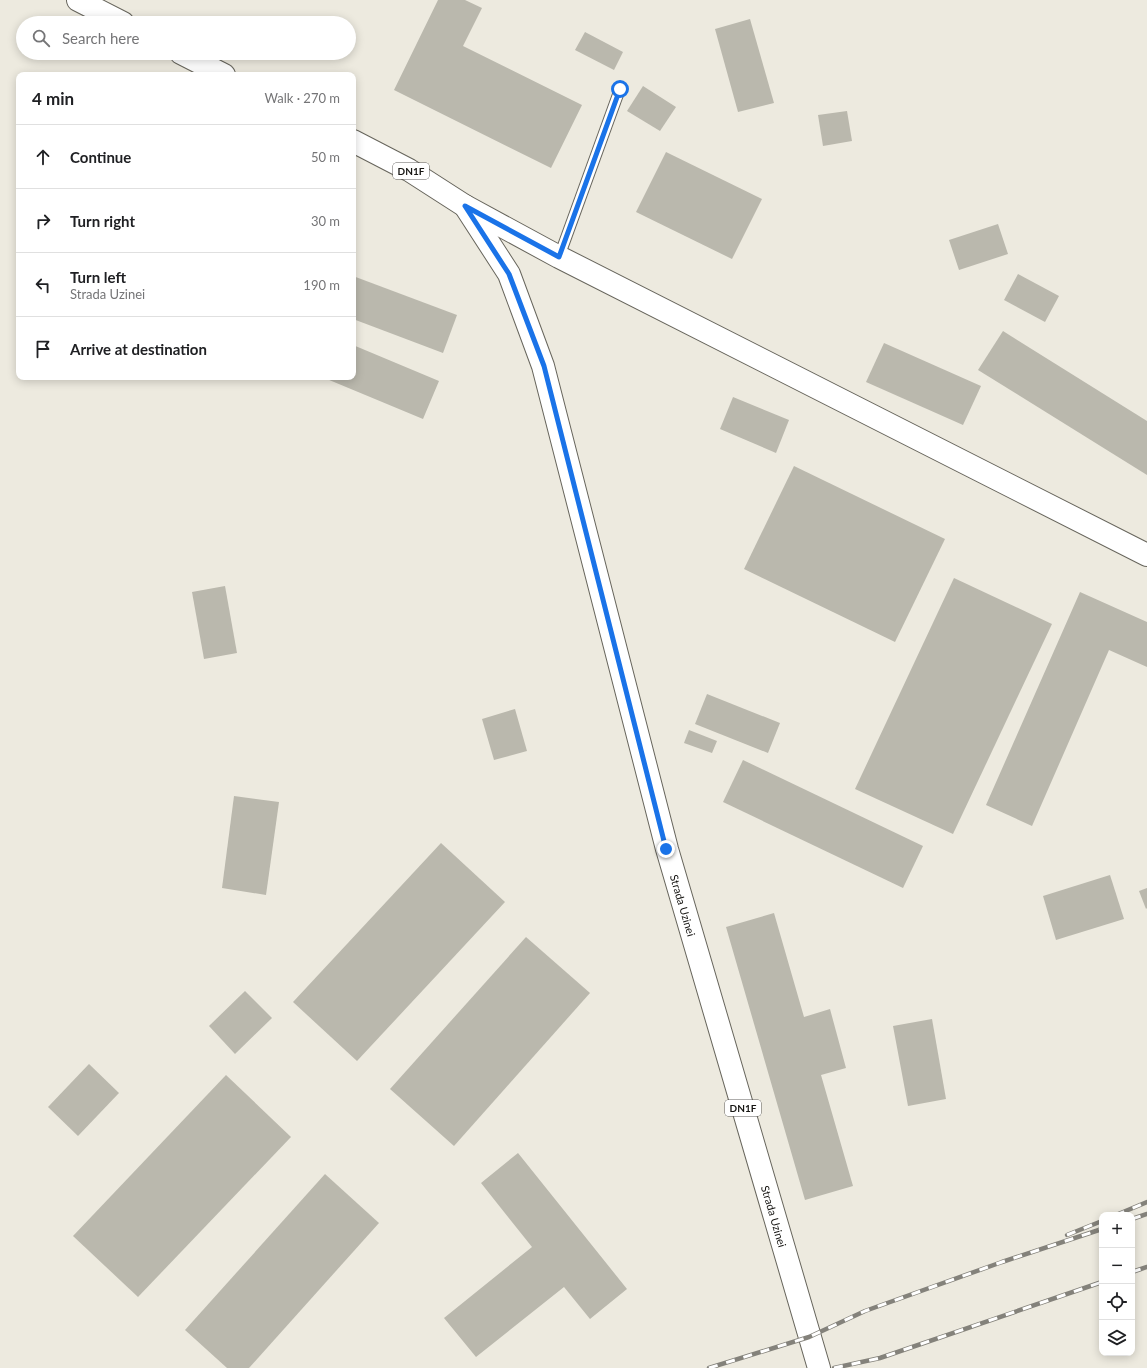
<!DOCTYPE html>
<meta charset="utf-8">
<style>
body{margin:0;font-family:Lato,sans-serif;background:#f2f2f2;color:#202124}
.controls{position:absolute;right:12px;bottom:12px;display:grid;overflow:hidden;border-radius:8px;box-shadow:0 2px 10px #0003}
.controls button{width:36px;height:36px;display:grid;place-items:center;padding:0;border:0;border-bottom:1px solid #e0e0e0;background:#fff;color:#202124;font:20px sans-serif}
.stop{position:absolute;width:12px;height:12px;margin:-9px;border:3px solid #1a73e8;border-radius:50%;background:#fff}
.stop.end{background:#1a73e8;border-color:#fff;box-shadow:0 1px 4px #0008}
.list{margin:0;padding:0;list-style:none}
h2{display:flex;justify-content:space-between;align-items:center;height:52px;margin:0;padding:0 16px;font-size:17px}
h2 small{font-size:13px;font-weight:400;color:#757577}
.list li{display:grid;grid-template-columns:26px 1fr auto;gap:12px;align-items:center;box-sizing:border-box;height:64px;padding:0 16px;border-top:1px solid #e0e0e0}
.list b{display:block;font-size:15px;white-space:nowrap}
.list p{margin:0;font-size:13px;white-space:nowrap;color:#757577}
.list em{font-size:13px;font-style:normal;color:#757577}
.icon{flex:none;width:22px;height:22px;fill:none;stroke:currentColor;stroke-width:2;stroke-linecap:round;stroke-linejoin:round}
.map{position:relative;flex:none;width:1147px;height:1368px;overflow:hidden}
.search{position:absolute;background:#fff;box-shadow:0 2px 10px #0003;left:16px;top:16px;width:340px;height:44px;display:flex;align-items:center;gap:10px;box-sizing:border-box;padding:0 14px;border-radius:22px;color:#757577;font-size:15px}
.panel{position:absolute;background:#fff;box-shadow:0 2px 10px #0003;left:16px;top:72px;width:340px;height:308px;border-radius:8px}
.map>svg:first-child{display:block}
</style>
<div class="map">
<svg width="1147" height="1368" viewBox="0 0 1147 1368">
<rect width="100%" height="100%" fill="#edeadf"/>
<g fill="#bab8ad">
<path d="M438,0H465L482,8L463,46L582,105L551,168L394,90Z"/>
<path d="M750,19L774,103L738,112L715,29Z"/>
<path d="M585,32L623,52L614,70L575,50Z"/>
<path d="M643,86L676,107L660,131L627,111Z"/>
<path d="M847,111L852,141L823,146L818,115Z"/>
<path d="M666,152L762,199L732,259L636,212Z"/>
<path d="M998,224L1008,254L959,270L949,240Z"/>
<path d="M1018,274L1059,296L1045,322L1004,300Z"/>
<path d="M353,276L457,315L443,353L353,319Z"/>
<path d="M1003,331L1147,421V475L978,370Z"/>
<path d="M884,343L981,386L963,425L866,382Z"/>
<path d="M353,345L439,381L423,419L322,377H353Z"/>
<path d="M733,397L789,420L776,453L720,429Z"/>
<path d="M794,466L945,539L895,642L744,569Z"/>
<path d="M954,578L1052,624L953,834L855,789Z"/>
<path d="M225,586L237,653L204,659L192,592Z"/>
<path d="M1080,592L1147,622V667L1109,650L1032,826L986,805Z"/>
<path d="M707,694L780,723L768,753L695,724Z"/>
<path d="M515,709L527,751L494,760L482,719Z"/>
<path d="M689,730L717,741L712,753L684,743Z"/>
<path d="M743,760L923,846L903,888L723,802Z"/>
<path d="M234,796L279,802L266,895L222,888Z"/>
<path d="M441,843L505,902L357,1061L293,1002Z"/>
<path d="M1110,875L1124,919L1056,940L1043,896Z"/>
<path d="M1147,888V908L1146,909L1139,891Z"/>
<path d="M774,913L804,1017L830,1009L846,1068L821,1075L853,1186L805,1200L726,927Z"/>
<path d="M526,937L590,993L454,1146L390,1089Z"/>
<path d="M245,991L272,1018L235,1054L209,1026Z"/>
<path d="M932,1019L946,1099L908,1106L893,1026Z"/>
<path d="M89,1064L119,1093L78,1136L48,1107Z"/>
<path d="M226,1075L291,1137L138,1297L73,1236Z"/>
<path d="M518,1153L627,1289L590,1319L564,1287L476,1357L444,1318L532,1247L481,1183Z"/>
<path d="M325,1174L379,1223L249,1368H227L185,1330Z"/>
</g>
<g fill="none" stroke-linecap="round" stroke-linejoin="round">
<g stroke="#67655c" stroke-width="12">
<path id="lane" d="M559,257L620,89"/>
</g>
<g stroke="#67655c" stroke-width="24">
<path id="secondary" d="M465,206L559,257L1147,555"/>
</g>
<g stroke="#67655c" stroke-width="24">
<g id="primary">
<path d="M78,0L123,23"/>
<path d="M181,53L224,75"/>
<path id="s1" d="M353,141L409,170L465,206L509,274L543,366L667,849L819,1368"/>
</g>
</g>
<use href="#lane" stroke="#fff" stroke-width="10"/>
<use href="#secondary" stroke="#fff" stroke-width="22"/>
<use href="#primary" stroke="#fff" stroke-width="22"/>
<g stroke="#84827b" stroke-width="4.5">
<g id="rail">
<path d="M1116,1215L1147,1202"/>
<path d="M1132,1219L1147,1214"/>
<path d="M1067,1235L1102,1221"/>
<path d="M1132,1272L1147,1267"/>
<path d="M709,1368L809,1337L865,1311L1002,1262L1102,1229"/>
<path d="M834,1368L880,1358L1102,1282"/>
</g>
</g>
<use href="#rail" stroke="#fff" stroke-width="3" stroke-dasharray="9" stroke-linecap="butt"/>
</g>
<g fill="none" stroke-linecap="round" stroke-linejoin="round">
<path stroke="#1a73e8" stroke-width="5" d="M620,89L559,257L465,206L509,274L544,366L666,849"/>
</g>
<g text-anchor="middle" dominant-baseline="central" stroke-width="3.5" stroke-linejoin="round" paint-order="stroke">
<g fill="#fff" stroke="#5c5b59" stroke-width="1">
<rect x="393" y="163" width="36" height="16" rx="3"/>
<rect x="725" y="1100" width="36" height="16" rx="3"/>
</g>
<g font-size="10" font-weight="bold" fill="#161512">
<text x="411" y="171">DN1F</text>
<text x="743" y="1108">DN1F</text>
</g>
<g font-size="11" fill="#161512" stroke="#fff">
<text stroke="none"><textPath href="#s1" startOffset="866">Strada Uzinei</textPath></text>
<text stroke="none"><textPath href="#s1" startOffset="1190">Strada Uzinei</textPath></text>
</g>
</g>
</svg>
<div class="controls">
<button>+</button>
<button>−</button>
<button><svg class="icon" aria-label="locate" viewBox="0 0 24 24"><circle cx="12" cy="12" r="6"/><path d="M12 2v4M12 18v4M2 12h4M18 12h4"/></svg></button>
<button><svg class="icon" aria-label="layers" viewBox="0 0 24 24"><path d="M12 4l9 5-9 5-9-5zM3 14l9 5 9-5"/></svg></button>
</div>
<div class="stop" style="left:620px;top:89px"></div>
<div class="stop end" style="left:666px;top:849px"></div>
<div class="search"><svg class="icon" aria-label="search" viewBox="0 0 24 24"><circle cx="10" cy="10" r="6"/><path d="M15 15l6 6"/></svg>Search here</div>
<section class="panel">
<h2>4 min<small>Walk · 270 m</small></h2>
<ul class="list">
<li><svg class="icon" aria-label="ahead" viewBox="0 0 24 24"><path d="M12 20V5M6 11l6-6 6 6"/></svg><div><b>Continue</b></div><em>50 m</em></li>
<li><svg class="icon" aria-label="right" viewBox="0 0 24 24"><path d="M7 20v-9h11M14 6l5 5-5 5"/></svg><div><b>Turn right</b></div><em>30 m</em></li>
<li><svg class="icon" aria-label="left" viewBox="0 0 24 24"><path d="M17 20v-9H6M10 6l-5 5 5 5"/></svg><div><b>Turn left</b><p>Strada Uzinei</p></div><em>190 m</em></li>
<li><svg class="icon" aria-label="arrive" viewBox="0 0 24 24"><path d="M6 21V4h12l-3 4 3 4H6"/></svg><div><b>Arrive at destination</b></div></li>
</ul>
</section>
</div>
